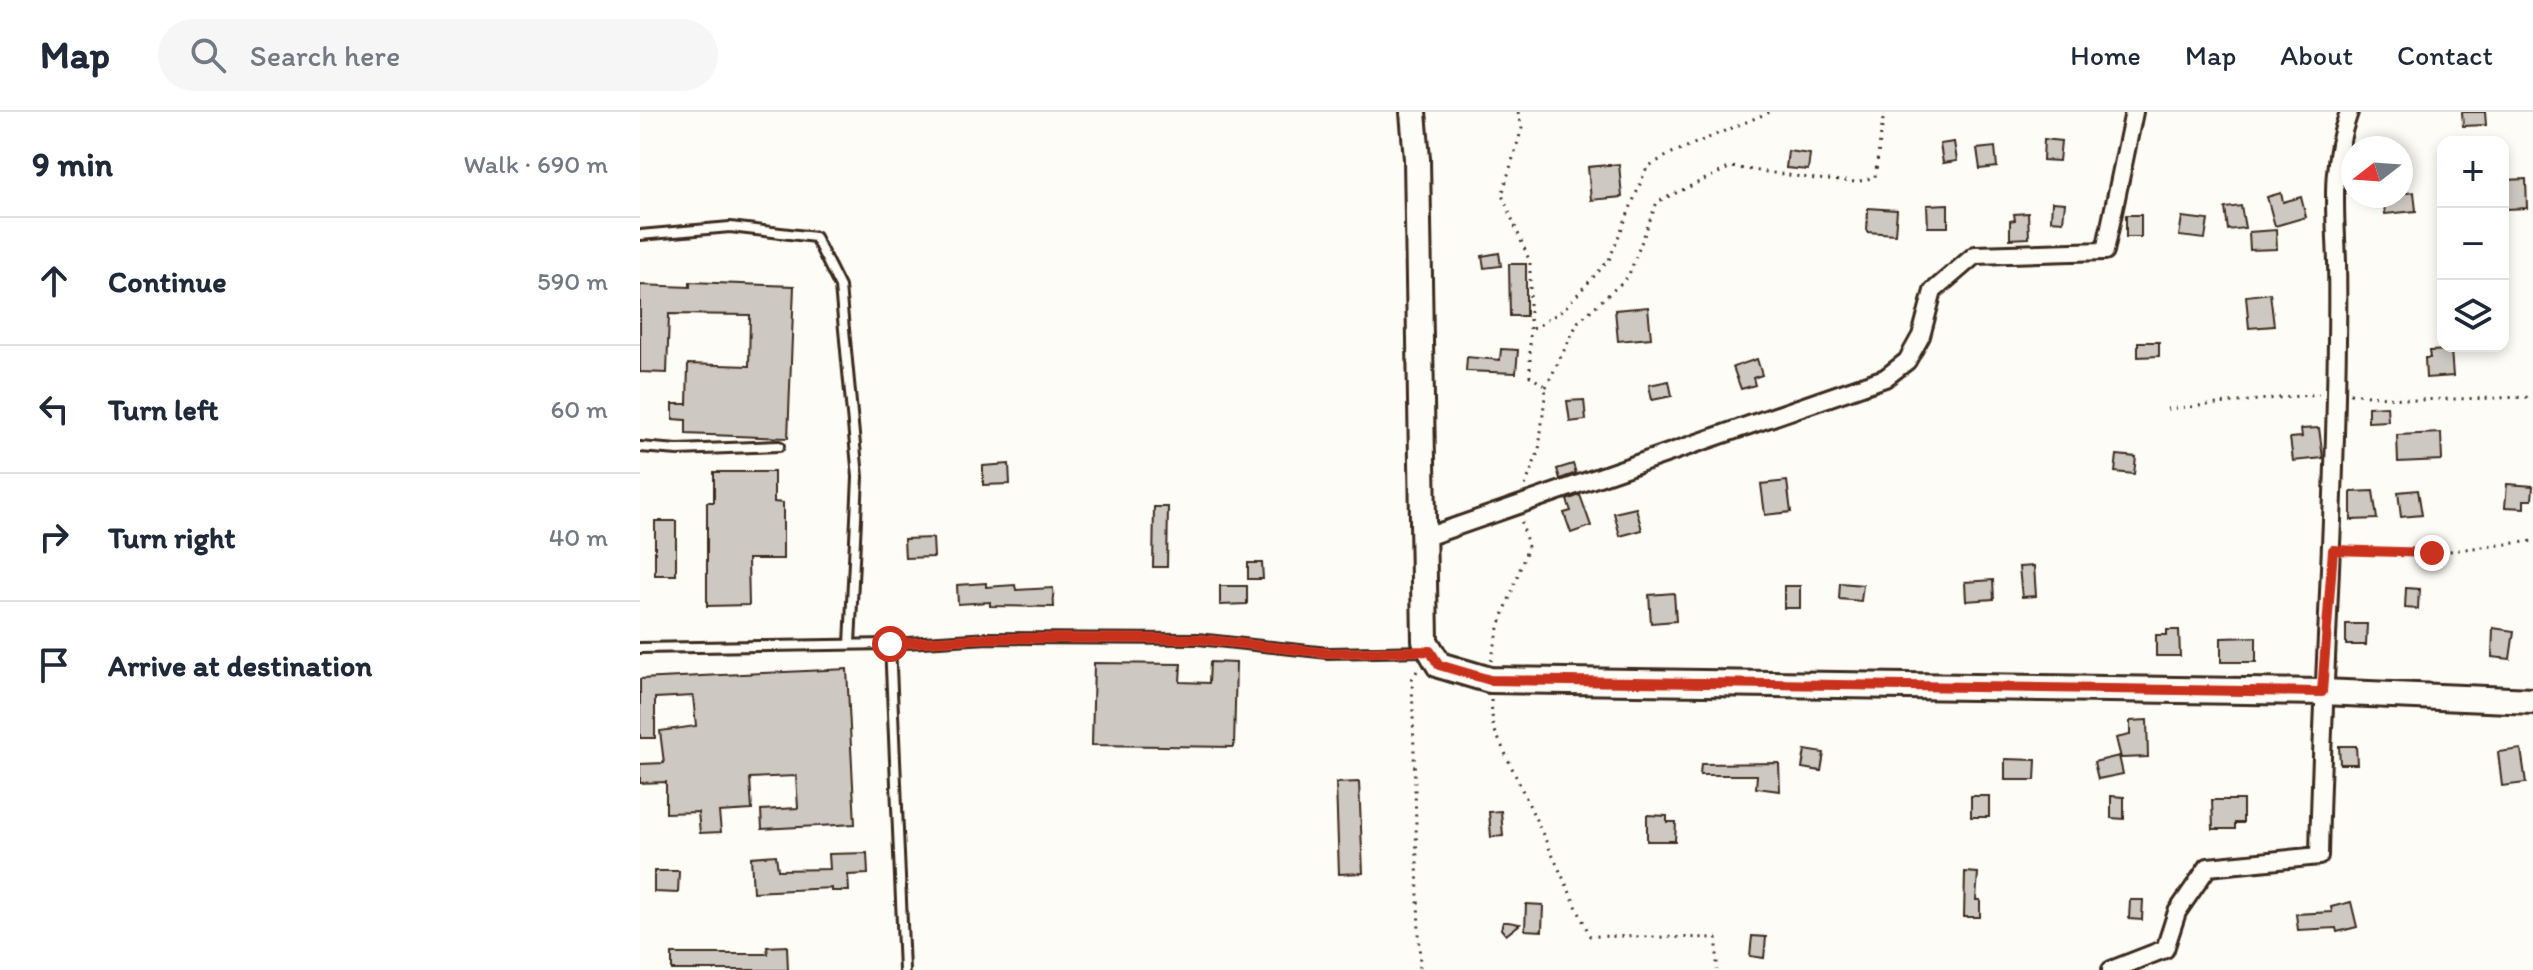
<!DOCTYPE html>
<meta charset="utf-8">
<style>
body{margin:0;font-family:Itim,sans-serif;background:#f6f6f7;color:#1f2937}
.controls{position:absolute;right:24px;top:24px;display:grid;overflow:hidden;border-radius:16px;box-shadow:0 4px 12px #0003}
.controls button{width:72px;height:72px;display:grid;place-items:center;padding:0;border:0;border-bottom:2px solid #e0e1e3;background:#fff;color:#1f2937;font:40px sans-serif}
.compass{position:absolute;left:1701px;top:24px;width:72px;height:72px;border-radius:50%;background:#fff;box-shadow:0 4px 12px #0003;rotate:253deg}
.stop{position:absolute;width:24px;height:24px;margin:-18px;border:6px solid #c8321e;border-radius:50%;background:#fff}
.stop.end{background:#c8321e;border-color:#fff;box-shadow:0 2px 8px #0008}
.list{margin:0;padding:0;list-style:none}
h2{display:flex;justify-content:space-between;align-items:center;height:104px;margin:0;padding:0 32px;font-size:34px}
h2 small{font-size:26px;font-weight:400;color:#747a83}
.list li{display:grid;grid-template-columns:52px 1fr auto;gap:24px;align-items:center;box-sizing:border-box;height:128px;padding:0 32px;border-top:2px solid #e0e1e3}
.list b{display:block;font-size:30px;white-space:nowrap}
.list em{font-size:26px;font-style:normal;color:#747a83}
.icon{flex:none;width:44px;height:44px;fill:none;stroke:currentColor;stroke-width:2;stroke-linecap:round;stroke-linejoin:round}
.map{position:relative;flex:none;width:1893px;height:858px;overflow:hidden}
header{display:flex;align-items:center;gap:48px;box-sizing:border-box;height:112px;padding:0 40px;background:#fff;border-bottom:2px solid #e0e1e3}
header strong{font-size:38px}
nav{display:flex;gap:44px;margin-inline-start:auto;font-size:28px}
.search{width:560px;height:72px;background:#f6f6f7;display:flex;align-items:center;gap:20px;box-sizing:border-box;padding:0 28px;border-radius:44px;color:#747a83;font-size:30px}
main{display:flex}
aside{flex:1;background:#fff}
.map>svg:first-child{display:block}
</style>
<header>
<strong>Map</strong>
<div class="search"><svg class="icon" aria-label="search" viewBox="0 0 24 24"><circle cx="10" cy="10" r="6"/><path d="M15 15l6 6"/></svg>Search here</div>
<nav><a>Home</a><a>Map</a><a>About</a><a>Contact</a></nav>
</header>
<main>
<aside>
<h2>9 min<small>Walk · 690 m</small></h2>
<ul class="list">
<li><svg class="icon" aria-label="ahead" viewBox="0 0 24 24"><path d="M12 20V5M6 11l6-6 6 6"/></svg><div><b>Continue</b></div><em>590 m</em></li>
<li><svg class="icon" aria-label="left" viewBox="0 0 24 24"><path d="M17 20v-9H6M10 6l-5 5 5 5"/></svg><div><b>Turn left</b></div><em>60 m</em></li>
<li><svg class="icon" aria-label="right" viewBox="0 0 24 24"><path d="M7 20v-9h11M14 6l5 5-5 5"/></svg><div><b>Turn right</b></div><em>40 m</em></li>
<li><svg class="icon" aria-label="arrive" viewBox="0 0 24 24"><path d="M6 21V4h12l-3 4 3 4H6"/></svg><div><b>Arrive at destination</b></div></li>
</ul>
</aside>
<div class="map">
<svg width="1893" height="858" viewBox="0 0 1893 858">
<rect width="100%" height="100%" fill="#fdfcf7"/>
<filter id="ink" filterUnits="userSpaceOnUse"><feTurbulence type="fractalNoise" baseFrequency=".0125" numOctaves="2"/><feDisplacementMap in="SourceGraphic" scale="16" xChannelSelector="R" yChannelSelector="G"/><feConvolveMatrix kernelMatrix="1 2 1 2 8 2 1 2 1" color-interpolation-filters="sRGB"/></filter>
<g filter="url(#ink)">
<g fill="#cdc8c2" stroke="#3b2a1e" stroke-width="2">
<path d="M1822,0H1845L1846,13L1823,14Z"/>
<path d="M1404,27L1421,29L1419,49L1403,48Z"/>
<path d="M1314,30L1317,49L1303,51L1300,32Z"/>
<path d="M1355,35L1357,55L1340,57L1337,37Z"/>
<path d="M1148,39L1170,42L1168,58L1146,56Z"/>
<path d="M979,52L982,85L951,88L948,55Z"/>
<path d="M1886,67L1887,96L1866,97L1865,68Z"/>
<path d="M1774,80L1776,99L1745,102L1743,84Z"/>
<path d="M1641,81L1643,90L1661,85L1666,105L1635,114L1627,85Z"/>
<path d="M1412,90L1425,91L1423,109L1411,108Z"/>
<path d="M1308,92V115H1288L1287,93Z"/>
<path d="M1601,94L1605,116L1588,118L1585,96Z"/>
<path d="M1228,96L1257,98L1255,122L1227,120Z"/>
<path d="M1388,101L1389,126L1370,127V109L1375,108L1374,102Z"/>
<rect x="1486" y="103" width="15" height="22"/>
<path d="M1542,105L1568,108L1565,127L1539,124Z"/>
<path d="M1636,118L1637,137L1610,138L1609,120Z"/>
<path d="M859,141L861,154L844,156L842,144Z"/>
<path d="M869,152H886V204H870Z"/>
<path d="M50,170L154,174L148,326L46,322V308L33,307V292H47L48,252L109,254L110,203L29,202L27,261L0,260V173L50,175Z"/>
<path d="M1630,181L1634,214L1609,216L1606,184Z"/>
<path d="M1008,195L1011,226L978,229L975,198Z"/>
<path d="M1498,230H1519V244L1498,245Z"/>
<path d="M861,237L878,238L876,261L826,259L827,245L860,248Z"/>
<path d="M1811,238L1813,264L1786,266L1785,246H1790L1789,239Z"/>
<path d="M1117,247L1122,263L1113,266L1115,273L1101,277L1093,255Z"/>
<path d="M1029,269L1032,284L1012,288L1009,273Z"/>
<path d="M944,288L946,308L930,310L927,289Z"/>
<path d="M1747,294L1748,309L1728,310V295Z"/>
<path d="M1679,316L1683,346L1653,349L1650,326L1662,325L1661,317Z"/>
<path d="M1801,321L1802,348L1758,350L1757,323Z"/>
<path d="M1477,343L1496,345L1494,362L1475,360Z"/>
<path d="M369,352L370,372L343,373V354Z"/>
<path d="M933,352L936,361L920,367L917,357Z"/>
<path d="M74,360H134V390L143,391V447H108L109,493L67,494V390H74Z"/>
<path d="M1147,369L1151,400L1125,403L1121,372Z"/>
<path d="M1867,372L1893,374L1892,388H1884V396L1865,395Z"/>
<path d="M1778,378L1782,403L1761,405L1758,380Z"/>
<path d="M1733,379L1737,407L1711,408V380Z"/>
<path d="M940,383L951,414L931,421L924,401L931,399L927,388Z"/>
<path d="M514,395H528L527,455H513Z"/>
<path d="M996,396L1002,418L980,424L974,401Z"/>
<rect x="15" y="409" width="21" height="54"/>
<path d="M293,426L294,445L265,446L264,427Z"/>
<path d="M608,451H622L623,467H608Z"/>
<path d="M1394,454L1396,484L1382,485L1379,455Z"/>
<path d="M1353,468L1354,487L1326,489L1325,470Z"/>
<path d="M346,471V475L375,473L376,478L413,476L414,495L350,494V490L318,492L317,473Z"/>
<path d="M1200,471L1223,473L1221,489L1199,487Z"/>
<path d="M580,474H607V492L580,493Z"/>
<rect x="1144" y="474" width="16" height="22"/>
<path d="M1766,476L1779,477L1778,497L1765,496Z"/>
<path d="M1034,481L1036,509L1011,511L1009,483Z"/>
<path d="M1706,512H1727L1726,533H1706Z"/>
<path d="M1853,516L1874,519L1870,547L1852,545Z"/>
<path d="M1527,518H1539L1540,544H1516V523H1527Z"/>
<path d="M1616,525V550H1581V526Z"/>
<path d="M570,550L596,551L594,635L452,633L454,551L541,552L540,570L569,571Z"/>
<path d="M207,557L215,712L122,717L121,698L158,696L156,664L110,666L112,698L79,700L81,720L60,721L58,700L26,701V670L0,671V652L24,651L20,619L56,614L53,584L15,586V626H0V567Z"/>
<path d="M1507,608L1508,645L1481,646L1476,626L1490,623V609Z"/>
<path d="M1699,634H1716L1717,652H1700Z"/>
<path d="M1881,637L1886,671L1862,674L1858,640Z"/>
<path d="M1165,638L1184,641L1181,659L1162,656Z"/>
<path d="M1479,644L1483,662L1458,667L1454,650Z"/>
<path d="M1365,647L1396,648L1395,668H1365Z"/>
<path d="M1139,651L1140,679L1116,676L1117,663H1060L1061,652Z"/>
<path d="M719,670L723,761L699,762L696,671Z"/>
<rect x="1331" y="684" width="18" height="21"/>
<path d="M1471,684L1484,685V707L1471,706Z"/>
<path d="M1572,688H1603V711H1595V717H1573Z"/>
<path d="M861,699L863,724L851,725L849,700Z"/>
<path d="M1007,703L1027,704V710H1036L1035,729H1007Z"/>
<path d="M227,741L228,762L208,763L209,779H191V776L113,780L111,745L136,743L138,758L190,757L189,742Z"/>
<path d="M14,759H39L38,781L14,780Z"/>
<path d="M1325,760L1338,761L1336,788H1340V805H1324Z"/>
<path d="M1490,788H1503L1502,808L1489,807Z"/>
<path d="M1711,790L1717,815L1697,820L1696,816L1658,818L1656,802L1692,800L1691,795Z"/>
<path d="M886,792L903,793L902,819L885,818Z"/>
<path d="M863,810H868L880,812L866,823L861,817Z"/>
<path d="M1112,824L1126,825L1124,846L1110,844Z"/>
<path d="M147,834L148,858H32V842H128L127,835Z"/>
</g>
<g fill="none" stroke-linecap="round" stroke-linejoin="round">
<g stroke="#3b2a1e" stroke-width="14">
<g id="lane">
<path d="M0,123L90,115L175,125L200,175L218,365L210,532"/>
<path d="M0,335L38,338L139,334"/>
<path d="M0,536L250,532"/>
<path d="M264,858L250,532L349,526L558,527L688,541L786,539"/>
</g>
</g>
<g stroke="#3b2a1e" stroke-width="22">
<g id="street">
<path d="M783,426L1245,266L1267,249L1281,224L1293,179L1335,143L1465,139L1494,0"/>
<path d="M1471,858L1525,837L1537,800L1568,755L1679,744C1682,590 1693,437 1696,283C1697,239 1698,194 1697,150C1695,95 1690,53 1709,0"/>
</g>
</g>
<g stroke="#3b2a1e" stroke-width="30">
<path id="secondary" d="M773,0L777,47L785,529L799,553L850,568L1682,580L1893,589"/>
</g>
<g stroke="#3b2a1e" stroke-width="3" stroke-dasharray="2 6" stroke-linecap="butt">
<path d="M878,0L882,16L862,83L890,150V264L906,275L899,338L885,374"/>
<path d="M893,217L923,198L969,148L1007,55L1032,41L1130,0"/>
<path d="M906,275L938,210L988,165L1017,90L1091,55L1176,67L1216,70L1235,65L1244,0"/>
<path d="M1710,281L1774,288L1893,285"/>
<path d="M1527,297L1679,282"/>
<path d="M1706,437L1792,441L1893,429"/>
<path d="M851,549L860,512L888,435L881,407"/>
<path d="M777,559L772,567L780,858"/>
<path d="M851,588L853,615L950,824L1077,826V858"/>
</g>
<use href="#lane" stroke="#fdfcf7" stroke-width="8"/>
<use href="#street" stroke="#fdfcf7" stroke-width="16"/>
<use href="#secondary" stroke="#fdfcf7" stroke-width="24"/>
</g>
</g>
<g fill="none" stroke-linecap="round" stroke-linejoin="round" filter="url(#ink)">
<path stroke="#c8321e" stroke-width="10" d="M250,532L349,526L558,527L688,541L790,539L799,553L850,568L1682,580L1693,438L1792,441"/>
</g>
</svg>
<div class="controls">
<button>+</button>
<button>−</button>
<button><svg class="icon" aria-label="layers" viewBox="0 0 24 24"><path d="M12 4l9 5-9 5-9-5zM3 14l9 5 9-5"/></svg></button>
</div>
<svg class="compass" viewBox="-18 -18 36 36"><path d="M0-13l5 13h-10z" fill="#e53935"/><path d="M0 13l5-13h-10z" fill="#747a83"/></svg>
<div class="stop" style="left:250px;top:532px"></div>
<div class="stop end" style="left:1792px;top:441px"></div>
</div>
</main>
